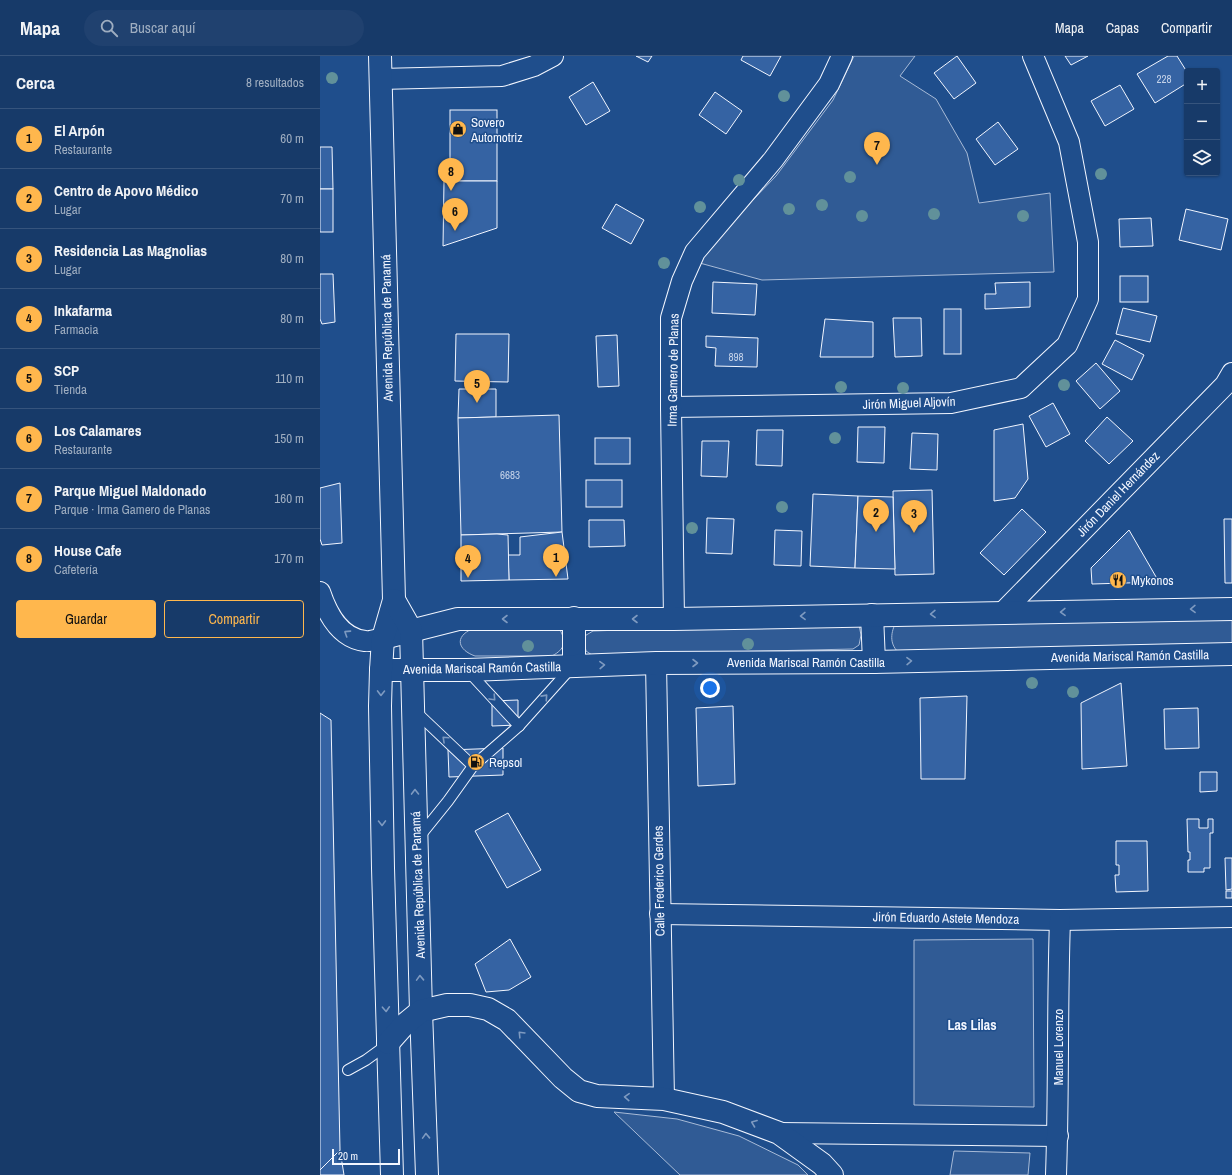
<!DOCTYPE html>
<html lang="es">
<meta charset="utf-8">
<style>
body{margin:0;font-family:"Archivo Narrow",sans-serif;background:#20416f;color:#f1f3f6}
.controls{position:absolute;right:12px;top:12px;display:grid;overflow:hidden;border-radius:4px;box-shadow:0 1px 3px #0004}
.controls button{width:36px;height:36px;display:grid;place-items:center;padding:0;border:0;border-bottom:1px solid #36547d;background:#173a69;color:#f1f3f6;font:20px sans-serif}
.scale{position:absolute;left:12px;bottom:10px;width:68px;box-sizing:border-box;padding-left:4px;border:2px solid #f2f6ff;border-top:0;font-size:11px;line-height:14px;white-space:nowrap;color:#f2f6ff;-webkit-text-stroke:3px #1f4e8c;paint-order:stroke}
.you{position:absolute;left:390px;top:632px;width:14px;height:14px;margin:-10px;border:3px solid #fff;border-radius:50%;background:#1a73e8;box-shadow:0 0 0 6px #1a73e833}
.badge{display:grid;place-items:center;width:26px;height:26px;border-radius:50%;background:#ffb74d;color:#111;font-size:13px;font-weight:700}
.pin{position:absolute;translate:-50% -33px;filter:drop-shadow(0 1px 2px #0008)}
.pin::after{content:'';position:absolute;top:21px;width:14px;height:12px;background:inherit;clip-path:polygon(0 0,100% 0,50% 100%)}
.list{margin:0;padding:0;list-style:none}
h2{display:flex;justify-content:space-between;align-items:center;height:52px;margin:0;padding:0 16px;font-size:17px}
h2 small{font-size:13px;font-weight:400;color:#9eadc0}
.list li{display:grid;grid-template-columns:26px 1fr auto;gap:12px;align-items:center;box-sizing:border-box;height:60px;padding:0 16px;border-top:1px solid #36547d}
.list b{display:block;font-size:15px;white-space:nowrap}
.list p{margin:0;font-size:13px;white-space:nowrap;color:#9eadc0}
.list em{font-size:13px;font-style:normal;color:#9eadc0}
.actions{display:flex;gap:8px;padding:12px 16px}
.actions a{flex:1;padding:9px 0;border:1px solid #ffb74d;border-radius:4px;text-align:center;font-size:14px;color:#ffb74d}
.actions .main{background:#ffb74d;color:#111}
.icon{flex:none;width:22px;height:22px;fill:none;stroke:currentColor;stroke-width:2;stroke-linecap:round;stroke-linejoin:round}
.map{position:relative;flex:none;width:912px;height:1119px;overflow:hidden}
header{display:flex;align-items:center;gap:24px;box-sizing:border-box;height:56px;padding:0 20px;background:#173a69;border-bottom:1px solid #36547d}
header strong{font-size:19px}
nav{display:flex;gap:22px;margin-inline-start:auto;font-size:14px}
.search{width:280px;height:36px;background:#20416f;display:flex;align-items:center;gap:10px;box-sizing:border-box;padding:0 14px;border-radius:22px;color:#9eadc0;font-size:15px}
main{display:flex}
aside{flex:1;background:#173a69}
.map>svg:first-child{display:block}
</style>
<header>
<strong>Mapa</strong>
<div class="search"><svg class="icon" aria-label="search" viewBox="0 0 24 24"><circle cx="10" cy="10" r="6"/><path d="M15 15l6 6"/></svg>Buscar aquí</div>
<nav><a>Mapa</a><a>Capas</a><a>Compartir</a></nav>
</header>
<main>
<aside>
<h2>Cerca<small>8 resultados</small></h2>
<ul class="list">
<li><span class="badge">1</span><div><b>El Arpón</b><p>Restaurante</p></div><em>60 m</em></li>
<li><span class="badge">2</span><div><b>Centro de Apovo Médico</b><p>Lugar</p></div><em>70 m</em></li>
<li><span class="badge">3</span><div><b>Residencia Las Magnolias</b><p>Lugar</p></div><em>80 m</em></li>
<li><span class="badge">4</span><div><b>Inkafarma</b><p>Farmacia</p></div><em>80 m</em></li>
<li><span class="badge">5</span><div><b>SCP</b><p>Tienda</p></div><em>110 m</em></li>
<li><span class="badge">6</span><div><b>Los Calamares</b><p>Restaurante</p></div><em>150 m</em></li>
<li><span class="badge">7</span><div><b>Parque Miguel Maldonado</b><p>Parque · Irma Gamero de Planas</p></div><em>160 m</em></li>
<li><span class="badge">8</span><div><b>House Cafe</b><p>Cafetería</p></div><em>170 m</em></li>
</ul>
<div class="actions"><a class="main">Guardar</a><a>Compartir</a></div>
</aside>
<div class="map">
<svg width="912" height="1119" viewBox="0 0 912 1119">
<rect width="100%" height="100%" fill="#1f4e8c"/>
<g fill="#305b95" stroke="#a8bbd7">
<path d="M534,0H595L580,20L616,43L647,97L659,147L730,137L734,216L442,224L376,206L399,179L456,120L513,44Z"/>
<path d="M912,560V591L578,596C569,587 571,576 576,566Z"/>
<path d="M532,566L539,569L541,579L539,589L533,593L272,599L266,595L263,581L273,575Z"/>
<path d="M239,572C247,586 245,593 232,600H155C138,594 134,581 152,573Z"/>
<path d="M713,883L714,1051L594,1049V884Z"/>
<path d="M294,1056L357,1063L419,1080L478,1109L488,1119H360Z"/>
<path d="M634,1095L710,1097L708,1119H630Z"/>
</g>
<g fill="#3563a3" stroke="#f2f6ff">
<path d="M316,0H332L328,6Z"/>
<path d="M423,0H461L450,20L421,4Z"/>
<path d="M637,0L656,27L634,43L614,17Z"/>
<path d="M745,0H768L751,9Z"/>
<path d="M848,0H857L867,16V27L835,47L817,18Z"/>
<path d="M273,26L290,55L266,69L249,41Z"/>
<path d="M800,29L814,53L785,70L771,45Z"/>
<path d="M395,36L422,55L406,78L379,59Z"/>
<rect x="130" y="54" width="47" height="71"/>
<path d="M678,66L698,93L675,109L656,83Z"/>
<path d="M0,91H12L13,133H0Z"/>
<path d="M124,125H177V172L123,190Z"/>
<rect x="0" y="133" width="13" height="43"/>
<path d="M296,148L324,164L311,188L282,172Z"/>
<path d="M866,153L908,163L901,194L859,184Z"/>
<path d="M831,162L833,190L800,191L799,163Z"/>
<path d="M0,218H13L15,266L2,268L0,263Z"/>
<rect x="800" y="220" width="28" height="26"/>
<path d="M393,226L437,228L435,259L392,257Z"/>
<path d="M710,226V251L665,253V238H676L675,227Z"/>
<path d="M803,252L837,260L830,286L796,278Z"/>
<rect x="624" y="253" width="17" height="45"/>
<path d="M573,262H601L602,300L575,301Z"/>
<path d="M505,263L553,266V301H500Z"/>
<path d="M136,278H189L188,326L135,325Z"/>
<path d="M297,279L299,330L278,331L276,280Z"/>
<path d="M386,280L438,282L437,311L395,310L396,292L386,291Z"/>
<path d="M795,284L824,299L812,324L782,308Z"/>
<path d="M776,307L800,335L780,353L756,325Z"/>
<path d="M139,333H176V361L138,362Z"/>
<path d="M733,347L750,378L726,391L709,360Z"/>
<path d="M239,359L242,476L141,479L138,362Z"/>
<path d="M787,361L813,385L789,408L765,385Z"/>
<path d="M703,368L708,423L695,442L674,445V374Z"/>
<path d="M538,371H565L564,407L537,406Z"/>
<path d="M437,374H463L462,410L436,409Z"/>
<path d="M592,377L618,378L617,414L590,413Z"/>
<rect x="275" y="382" width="35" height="26"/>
<path d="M382,385H409L407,421L381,420Z"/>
<rect x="266" y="424" width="36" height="27"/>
<path d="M20,427L22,487L2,489L0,483V432Z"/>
<path d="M612,434L614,518L575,519L573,435Z"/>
<path d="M493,438L538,440L535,512L490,510Z"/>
<path d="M538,440L573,441L575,513L535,512Z"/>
<path d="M702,453L726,476L684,519L660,497Z"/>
<path d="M387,462L414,463L412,498L386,497Z"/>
<path d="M904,463H912V527H905Z"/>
<path d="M269,464H304L305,490L269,491Z"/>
<path d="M455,474L482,475L481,510L454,509Z"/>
<path d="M809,474L839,526L772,528L771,512Z"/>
<path d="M242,476L248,523L189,524L188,499H200V481Z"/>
<path d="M177,478L188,479L189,524L141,525V479Z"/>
<path d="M801,627L807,710L762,713L761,647Z"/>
<path d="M647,640L645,723H601L600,642Z"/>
<path d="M198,644V669L172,670V645Z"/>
<path d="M413,650L415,728L378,730L376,652Z"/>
<path d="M878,652L879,692L845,693L844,653Z"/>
<path d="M0,657L11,664L20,1094L0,1114Z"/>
<path d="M183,692V719L129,721L128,694Z"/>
<path d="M880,716H897V735L880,736Z"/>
<path d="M188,757L221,814L187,832L155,775Z"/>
<path d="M867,763H879V772H888V763H893V777H890V812H884V816H868V804H870V796H868Z"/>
<path d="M796,785H827L828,835L796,836L795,819H799V809H796Z"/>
<path d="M905,802H912V833L906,834Z"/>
<rect x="906" y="835" width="6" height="7"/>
<path d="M190,883L211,921L189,934L166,936L155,908Z"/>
<path d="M20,1094L24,1119H0V1114Z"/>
</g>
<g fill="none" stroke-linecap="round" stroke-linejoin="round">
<g stroke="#f2f6ff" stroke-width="12">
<g id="service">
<path d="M148,615L199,670"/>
<path d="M95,655L153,710"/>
<path d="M99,781L128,745L153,710L199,670L251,612"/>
<path d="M28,1014L46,1004L68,988"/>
</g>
</g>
<g stroke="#f2f6ff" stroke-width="22">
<g id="minor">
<path d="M60,23L182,20L214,10L233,0"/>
<path d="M351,351L631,347L701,332L747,289L768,243V186L749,86L713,0"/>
<path d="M0,536C7,557 19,582 45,585C50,586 58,583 63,582"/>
<path d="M682,557L905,329L912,317"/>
<path d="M354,563L351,351V262L362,225L375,196L453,104L509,28L522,0"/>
<path d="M336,607L344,1043"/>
<path d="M340,858L740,864L912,861"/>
<path d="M459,1077L738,1080"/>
<path d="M736,1119C739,1034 737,949 740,864"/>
</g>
</g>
<g stroke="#f2f6ff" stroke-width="24">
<g id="secondary">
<path d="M552,559L554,606"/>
<path d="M254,562V610"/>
<path d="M63,582L138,563H354L912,553"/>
<path d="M61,614H147L336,607L554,606L912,598"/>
</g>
</g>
<g stroke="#f2f6ff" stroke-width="24">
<g id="primary">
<path d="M60,0L74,544L63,582L61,614L60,650L63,812L72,1119"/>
<path d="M74,544L91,574L101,955L107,1119"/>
<path d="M68,987L84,969L101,955L127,949H150L168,953L187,964L243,1022L259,1035L277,1040L344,1043L403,1056L459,1077L502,1108L512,1119"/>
</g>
</g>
<use href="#service" stroke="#1f4e8c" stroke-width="10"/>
<use href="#minor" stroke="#1f4e8c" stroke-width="20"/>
<use href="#secondary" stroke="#1f4e8c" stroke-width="22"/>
<use href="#primary" stroke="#1f4e8c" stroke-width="22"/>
</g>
<g fill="#61919a">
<circle cx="12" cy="22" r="6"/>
<circle cx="464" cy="40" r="6"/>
<circle cx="781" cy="118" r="6"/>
<circle cx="530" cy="121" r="6"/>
<circle cx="419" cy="124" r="6"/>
<circle cx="502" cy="149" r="6"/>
<circle cx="380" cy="151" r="6"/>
<circle cx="469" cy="153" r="6"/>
<circle cx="614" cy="158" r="6"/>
<circle cx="542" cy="160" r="6"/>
<circle cx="703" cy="160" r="6"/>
<circle cx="344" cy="207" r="6"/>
<circle cx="744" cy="329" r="6"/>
<circle cx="521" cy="331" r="6"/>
<circle cx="583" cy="332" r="6"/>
<circle cx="515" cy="382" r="6"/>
<circle cx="462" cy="451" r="6"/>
<circle cx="372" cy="472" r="6"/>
<circle cx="428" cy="588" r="6"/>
<circle cx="208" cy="590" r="6"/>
<circle cx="712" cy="627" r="6"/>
<circle cx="753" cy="636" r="6"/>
</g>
<defs><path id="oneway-chevron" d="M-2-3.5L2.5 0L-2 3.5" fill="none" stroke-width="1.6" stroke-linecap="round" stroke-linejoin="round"/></defs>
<g stroke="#7e9ac0">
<use href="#oneway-chevron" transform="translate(873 553) rotate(179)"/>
<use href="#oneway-chevron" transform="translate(743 556) rotate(179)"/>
<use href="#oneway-chevron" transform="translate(613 558) rotate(179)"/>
<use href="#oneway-chevron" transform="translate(483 560) rotate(179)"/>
<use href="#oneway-chevron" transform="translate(185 563) rotate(180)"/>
<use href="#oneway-chevron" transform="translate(315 563) rotate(-180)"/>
<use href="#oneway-chevron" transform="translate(27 577) rotate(-147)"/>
<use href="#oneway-chevron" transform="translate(589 605) rotate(-1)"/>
<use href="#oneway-chevron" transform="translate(375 607)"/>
<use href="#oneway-chevron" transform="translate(282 609) rotate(-2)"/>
<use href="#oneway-chevron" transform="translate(61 637) rotate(91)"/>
<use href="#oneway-chevron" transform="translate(225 641) rotate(-48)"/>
<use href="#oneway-chevron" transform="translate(173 642) rotate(47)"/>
<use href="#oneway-chevron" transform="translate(125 683) rotate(-137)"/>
<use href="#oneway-chevron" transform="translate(95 736) rotate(-91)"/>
<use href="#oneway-chevron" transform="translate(62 767) rotate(89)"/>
<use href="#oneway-chevron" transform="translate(100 922) rotate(-92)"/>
<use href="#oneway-chevron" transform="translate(66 953) rotate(87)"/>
<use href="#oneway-chevron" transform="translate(201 978) rotate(-134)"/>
<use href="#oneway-chevron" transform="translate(307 1041) rotate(-177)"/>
<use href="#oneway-chevron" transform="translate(434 1067) rotate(-159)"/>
<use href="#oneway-chevron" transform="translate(106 1080) rotate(-92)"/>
</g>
<defs>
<g id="shop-disc" transform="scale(0.9)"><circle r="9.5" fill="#ffb74d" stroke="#1f4e8c"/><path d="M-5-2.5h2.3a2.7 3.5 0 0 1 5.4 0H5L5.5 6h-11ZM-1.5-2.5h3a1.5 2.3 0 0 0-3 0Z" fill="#111"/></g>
<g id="restaurant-disc" transform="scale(0.9)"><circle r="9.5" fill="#ffb74d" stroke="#1f4e8c"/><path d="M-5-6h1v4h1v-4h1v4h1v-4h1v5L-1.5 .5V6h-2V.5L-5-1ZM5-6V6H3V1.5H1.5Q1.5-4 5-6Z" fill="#111"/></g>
<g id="fuel-disc" transform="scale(0.9)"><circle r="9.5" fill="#ffb74d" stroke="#1f4e8c"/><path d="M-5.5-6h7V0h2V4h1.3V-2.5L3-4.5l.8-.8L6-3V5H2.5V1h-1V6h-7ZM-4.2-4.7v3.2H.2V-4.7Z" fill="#111"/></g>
</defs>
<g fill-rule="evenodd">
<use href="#shop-disc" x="138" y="73"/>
<use href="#restaurant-disc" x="798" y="524"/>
<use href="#fuel-disc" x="156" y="706"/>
</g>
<g text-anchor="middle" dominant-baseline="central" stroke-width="3" stroke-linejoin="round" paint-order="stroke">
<g font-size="11" fill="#c3d1e8">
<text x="844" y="23">228</text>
<text x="416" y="301">898</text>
<text x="190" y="419">6683</text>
</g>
<g font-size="13" fill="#f2f6ff" stroke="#1f4e8c" text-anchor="start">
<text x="151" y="66">Sovero<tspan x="151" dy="15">Automotriz</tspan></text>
<text x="811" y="524">Mykonos</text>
<text x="169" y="706">Repsol</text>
</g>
<g font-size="13" fill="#f2f6ff" stroke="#1f4e8c">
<text transform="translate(67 272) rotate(-91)">Avenida República de Panamá</text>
<text transform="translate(353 314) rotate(-89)">Irma Gamero de Planas</text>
<text transform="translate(589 347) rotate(-2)">Jirón Miguel Aljovín</text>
<text transform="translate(798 438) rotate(-46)">Jirón Daniel Hernández</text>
<text transform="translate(810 600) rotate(-1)">Avenida Mariscal Ramón Castilla</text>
<text x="486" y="606">Avenida Mariscal Ramón Castilla</text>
<text transform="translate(162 612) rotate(-1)">Avenida Mariscal Ramón Castilla</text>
<text transform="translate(339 825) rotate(-91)">Calle Frederico Gerdes</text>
<text transform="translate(98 829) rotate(-92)">Avenida República de Panamá</text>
<text transform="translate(626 862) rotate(1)">Jirón Eduardo Astete Mendoza</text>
<text transform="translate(738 991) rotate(-90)">Manuel Lorenzo</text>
</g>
<g font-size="14" font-weight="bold" fill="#f2f6ff" stroke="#1f4e8c">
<text x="652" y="969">Las Lilas</text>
</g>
</g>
</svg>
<div class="controls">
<button>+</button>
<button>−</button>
<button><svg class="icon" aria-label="layers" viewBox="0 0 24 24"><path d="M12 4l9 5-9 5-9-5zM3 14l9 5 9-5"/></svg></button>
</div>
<div class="scale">20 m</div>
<div class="you"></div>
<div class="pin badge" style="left:236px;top:521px">1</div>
<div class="pin badge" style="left:556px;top:476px">2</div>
<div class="pin badge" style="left:594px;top:477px">3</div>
<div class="pin badge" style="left:148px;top:522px">4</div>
<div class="pin badge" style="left:157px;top:347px">5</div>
<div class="pin badge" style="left:135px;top:175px">6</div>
<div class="pin badge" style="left:557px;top:109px">7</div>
<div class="pin badge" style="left:131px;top:135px">8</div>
</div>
</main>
